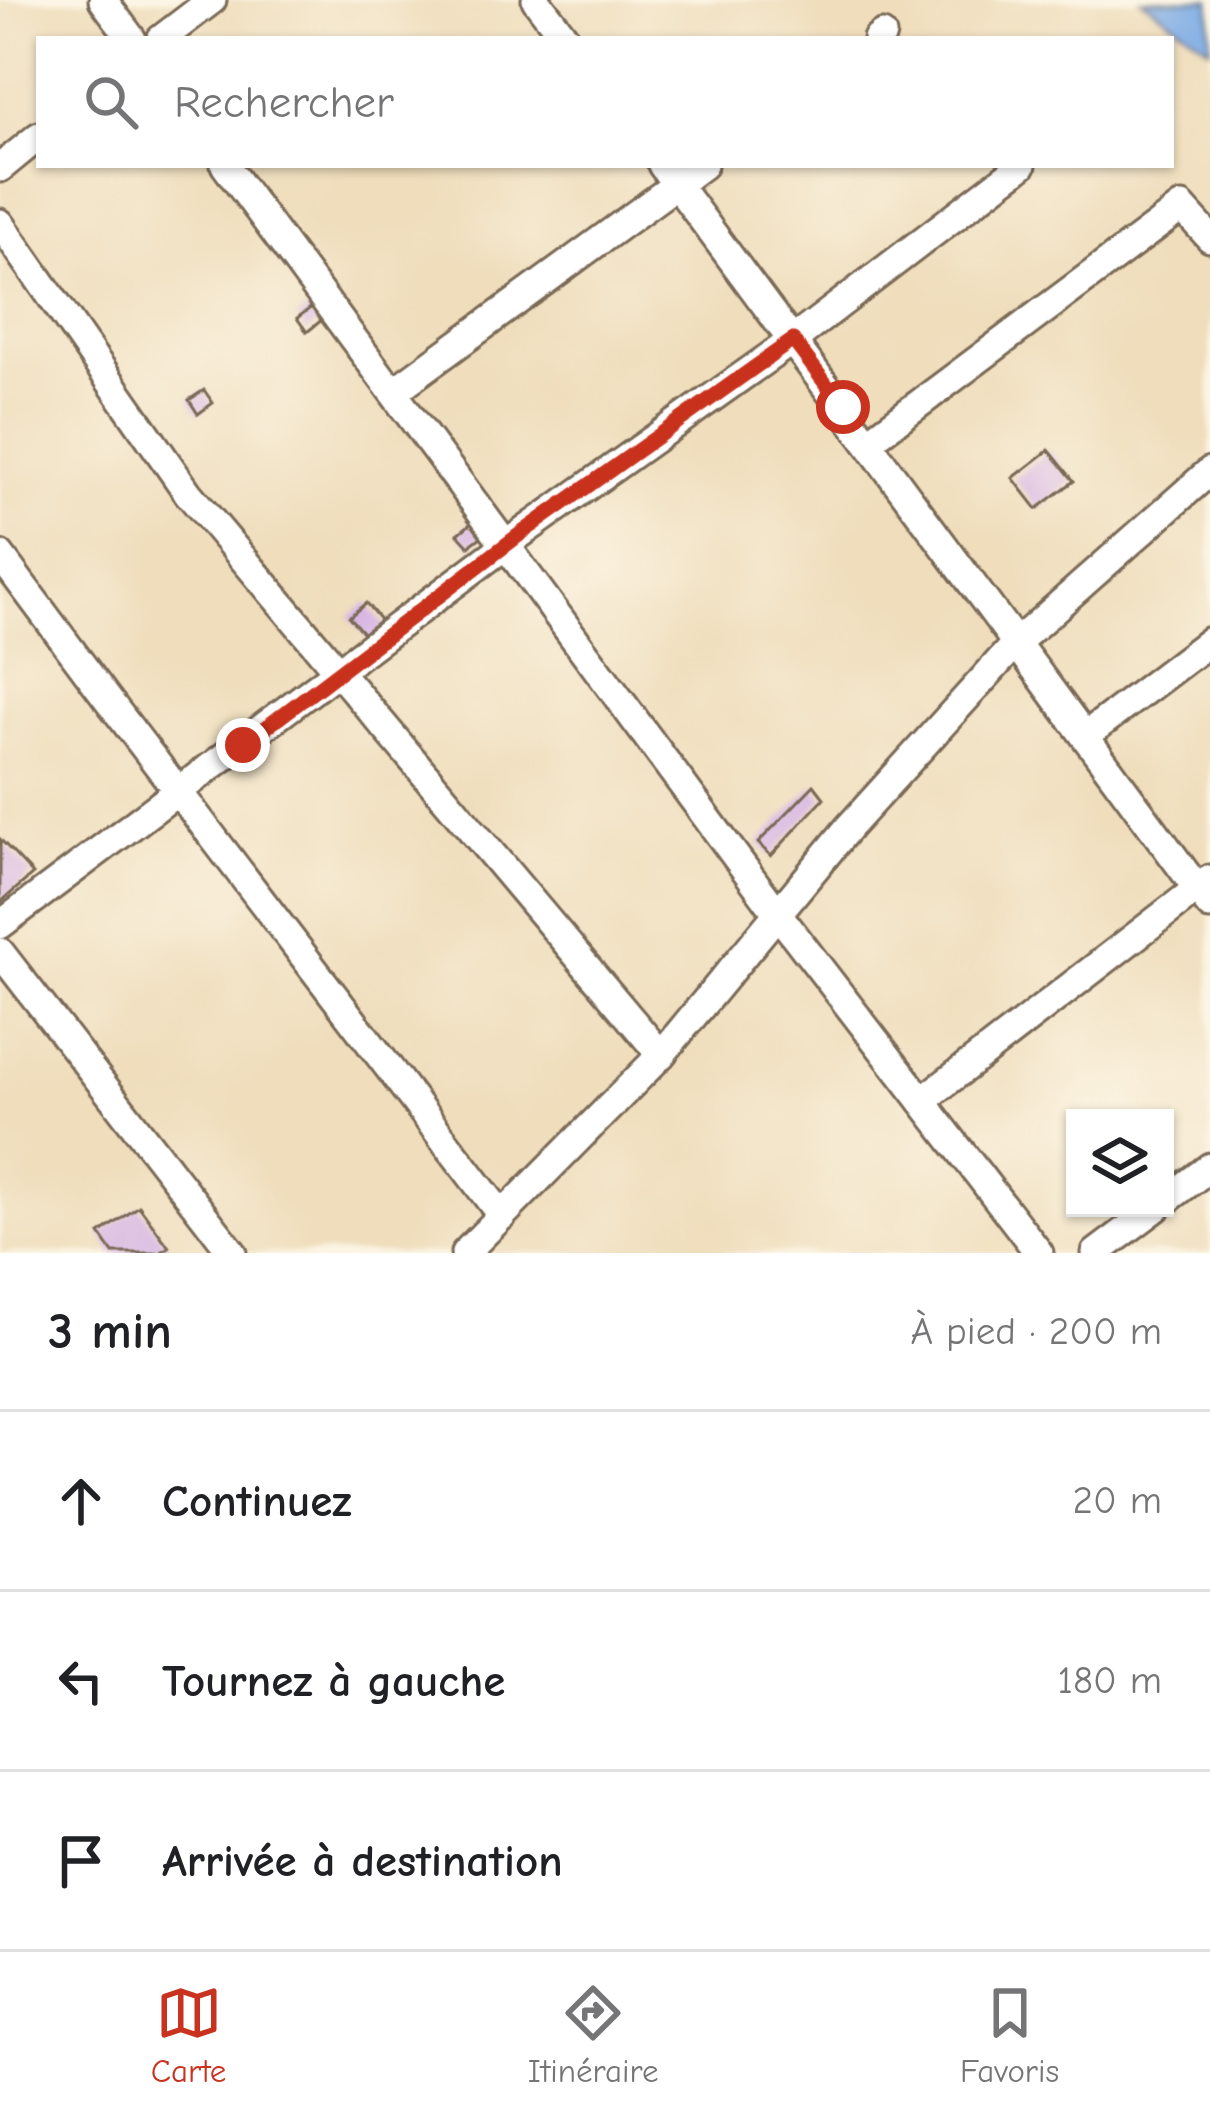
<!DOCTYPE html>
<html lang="fr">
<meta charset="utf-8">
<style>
body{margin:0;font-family:"Comic Neue",sans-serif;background:#f6f6f6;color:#202124}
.controls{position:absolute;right:36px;bottom:36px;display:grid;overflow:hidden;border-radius:0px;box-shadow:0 3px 9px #0004}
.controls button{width:108px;height:108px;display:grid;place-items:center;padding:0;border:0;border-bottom:3px solid #e0e0e0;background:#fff;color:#202124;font:60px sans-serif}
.stop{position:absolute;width:36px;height:36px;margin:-27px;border:9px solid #c8321e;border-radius:50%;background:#fff}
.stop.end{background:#c8321e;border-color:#fff;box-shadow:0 3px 12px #0008}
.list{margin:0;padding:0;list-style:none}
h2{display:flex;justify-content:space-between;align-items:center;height:156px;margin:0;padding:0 48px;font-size:51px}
h2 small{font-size:39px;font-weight:400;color:#757577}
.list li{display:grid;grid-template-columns:78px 1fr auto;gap:36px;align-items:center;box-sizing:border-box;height:180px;padding:0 48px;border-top:3px solid #e0e0e0}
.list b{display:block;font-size:45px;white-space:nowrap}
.list em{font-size:39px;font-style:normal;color:#757577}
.icon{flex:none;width:66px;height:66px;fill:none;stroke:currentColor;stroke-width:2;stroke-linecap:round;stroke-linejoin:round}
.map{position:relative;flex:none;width:1210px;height:1253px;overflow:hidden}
.search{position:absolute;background:#fff;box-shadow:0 3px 9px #0004;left:36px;right:36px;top:36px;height:132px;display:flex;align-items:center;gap:30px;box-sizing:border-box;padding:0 42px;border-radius:0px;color:#757577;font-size:45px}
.sheet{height:696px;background:#fff}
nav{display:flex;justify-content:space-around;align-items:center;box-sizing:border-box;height:168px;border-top:3px solid #e0e0e0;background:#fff;font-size:33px;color:#757577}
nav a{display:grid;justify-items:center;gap:6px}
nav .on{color:#c8321e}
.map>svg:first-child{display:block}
</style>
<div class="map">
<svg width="1210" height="1253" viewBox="0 0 1210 1253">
<rect width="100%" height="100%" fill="#fcf5e5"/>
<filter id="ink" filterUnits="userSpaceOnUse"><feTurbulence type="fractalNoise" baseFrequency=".00833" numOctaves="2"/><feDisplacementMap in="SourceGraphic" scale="24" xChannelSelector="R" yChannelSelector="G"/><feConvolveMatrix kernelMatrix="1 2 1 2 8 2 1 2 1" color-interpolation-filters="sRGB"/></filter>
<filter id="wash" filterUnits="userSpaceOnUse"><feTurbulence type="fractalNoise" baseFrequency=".004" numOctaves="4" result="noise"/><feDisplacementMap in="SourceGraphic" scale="48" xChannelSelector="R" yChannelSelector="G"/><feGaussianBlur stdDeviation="2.7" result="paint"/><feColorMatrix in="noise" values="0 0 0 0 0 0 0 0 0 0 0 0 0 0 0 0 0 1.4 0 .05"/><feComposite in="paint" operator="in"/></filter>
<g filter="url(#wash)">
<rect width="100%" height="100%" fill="#efddbb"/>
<path fill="#7baae5" stroke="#5b6a82" stroke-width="3" d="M1142,0H1210V48Z"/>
<g id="blocks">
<g fill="#d6b3e3">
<path d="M313,306L323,319L307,332L297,318Z"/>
<path d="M204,390L213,403L198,414L189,400Z"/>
<path d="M1049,450L1074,481L1037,509L1013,478Z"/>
<path d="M474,521L485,534L469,546L458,534Z"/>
<path d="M366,603L387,628L370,641L349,617Z"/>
<path d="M814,785L824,798L771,856L758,843Z"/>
<path d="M0,839L33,874L0,903Z"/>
<path d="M139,1206L169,1247L160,1253H113L100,1234Z"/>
</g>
</g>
</g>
<g filter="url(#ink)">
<use href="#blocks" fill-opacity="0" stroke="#7a6955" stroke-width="3"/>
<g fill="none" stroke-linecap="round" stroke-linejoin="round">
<g stroke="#7a6955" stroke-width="33">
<g id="minor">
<path d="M103,0L132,39"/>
<path d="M536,0L566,39"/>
<path d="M161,39L212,0"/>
<path d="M877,39L882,35"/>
<path d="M225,165L778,914L1039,1253"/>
<path d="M662,165L1016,643L1210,471"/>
<path d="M0,168L39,136"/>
<path d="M0,223L188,493L661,1055"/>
<path d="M393,392L703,165"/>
<path d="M868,442L1182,207L1210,238"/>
<path d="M0,555L106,697L502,1216"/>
<path d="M1085,736L1210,641"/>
<path d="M0,925L519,535L793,340L1022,165"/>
<path d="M0,952L233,1253"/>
<path d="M922,1101L1210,879"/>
<path d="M1165,1201L1210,1167"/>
<path d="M465,1253L661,1055L849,827L1016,643L1210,906"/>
<path d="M1096,1253L1156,1208"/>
</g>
</g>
<use href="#minor" stroke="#fff" stroke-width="27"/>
</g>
</g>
<g fill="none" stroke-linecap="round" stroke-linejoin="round" filter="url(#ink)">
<path stroke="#c8321e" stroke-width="15" d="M243,745L519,535L793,340L843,407"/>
</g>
</svg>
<div class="controls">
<button><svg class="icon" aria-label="layers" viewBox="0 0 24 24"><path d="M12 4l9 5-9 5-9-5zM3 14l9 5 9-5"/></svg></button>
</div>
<div class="stop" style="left:843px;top:407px"></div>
<div class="stop end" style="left:243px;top:745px"></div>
<div class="search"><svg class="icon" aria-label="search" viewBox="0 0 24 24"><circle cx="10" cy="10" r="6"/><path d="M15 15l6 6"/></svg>Rechercher</div>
</div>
<section class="sheet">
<h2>3 min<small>À pied · 200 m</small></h2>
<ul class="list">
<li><svg class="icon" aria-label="ahead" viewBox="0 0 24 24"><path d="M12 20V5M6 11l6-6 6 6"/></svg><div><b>Continuez</b></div><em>20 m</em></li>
<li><svg class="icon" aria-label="left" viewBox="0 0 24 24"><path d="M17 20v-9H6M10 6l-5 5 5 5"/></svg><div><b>Tournez à gauche</b></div><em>180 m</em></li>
<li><svg class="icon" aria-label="arrive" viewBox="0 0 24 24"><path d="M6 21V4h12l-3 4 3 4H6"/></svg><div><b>Arrivée à destination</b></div></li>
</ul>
</section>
<nav>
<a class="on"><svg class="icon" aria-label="map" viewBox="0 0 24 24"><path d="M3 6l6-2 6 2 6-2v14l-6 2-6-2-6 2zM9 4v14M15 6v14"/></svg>Carte</a>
<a><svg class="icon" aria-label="directions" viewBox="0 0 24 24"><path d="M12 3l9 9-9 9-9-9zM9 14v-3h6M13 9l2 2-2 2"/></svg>Itinéraire</a>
<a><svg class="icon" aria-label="saved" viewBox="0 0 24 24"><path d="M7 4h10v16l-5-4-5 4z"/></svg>Favoris</a>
</nav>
